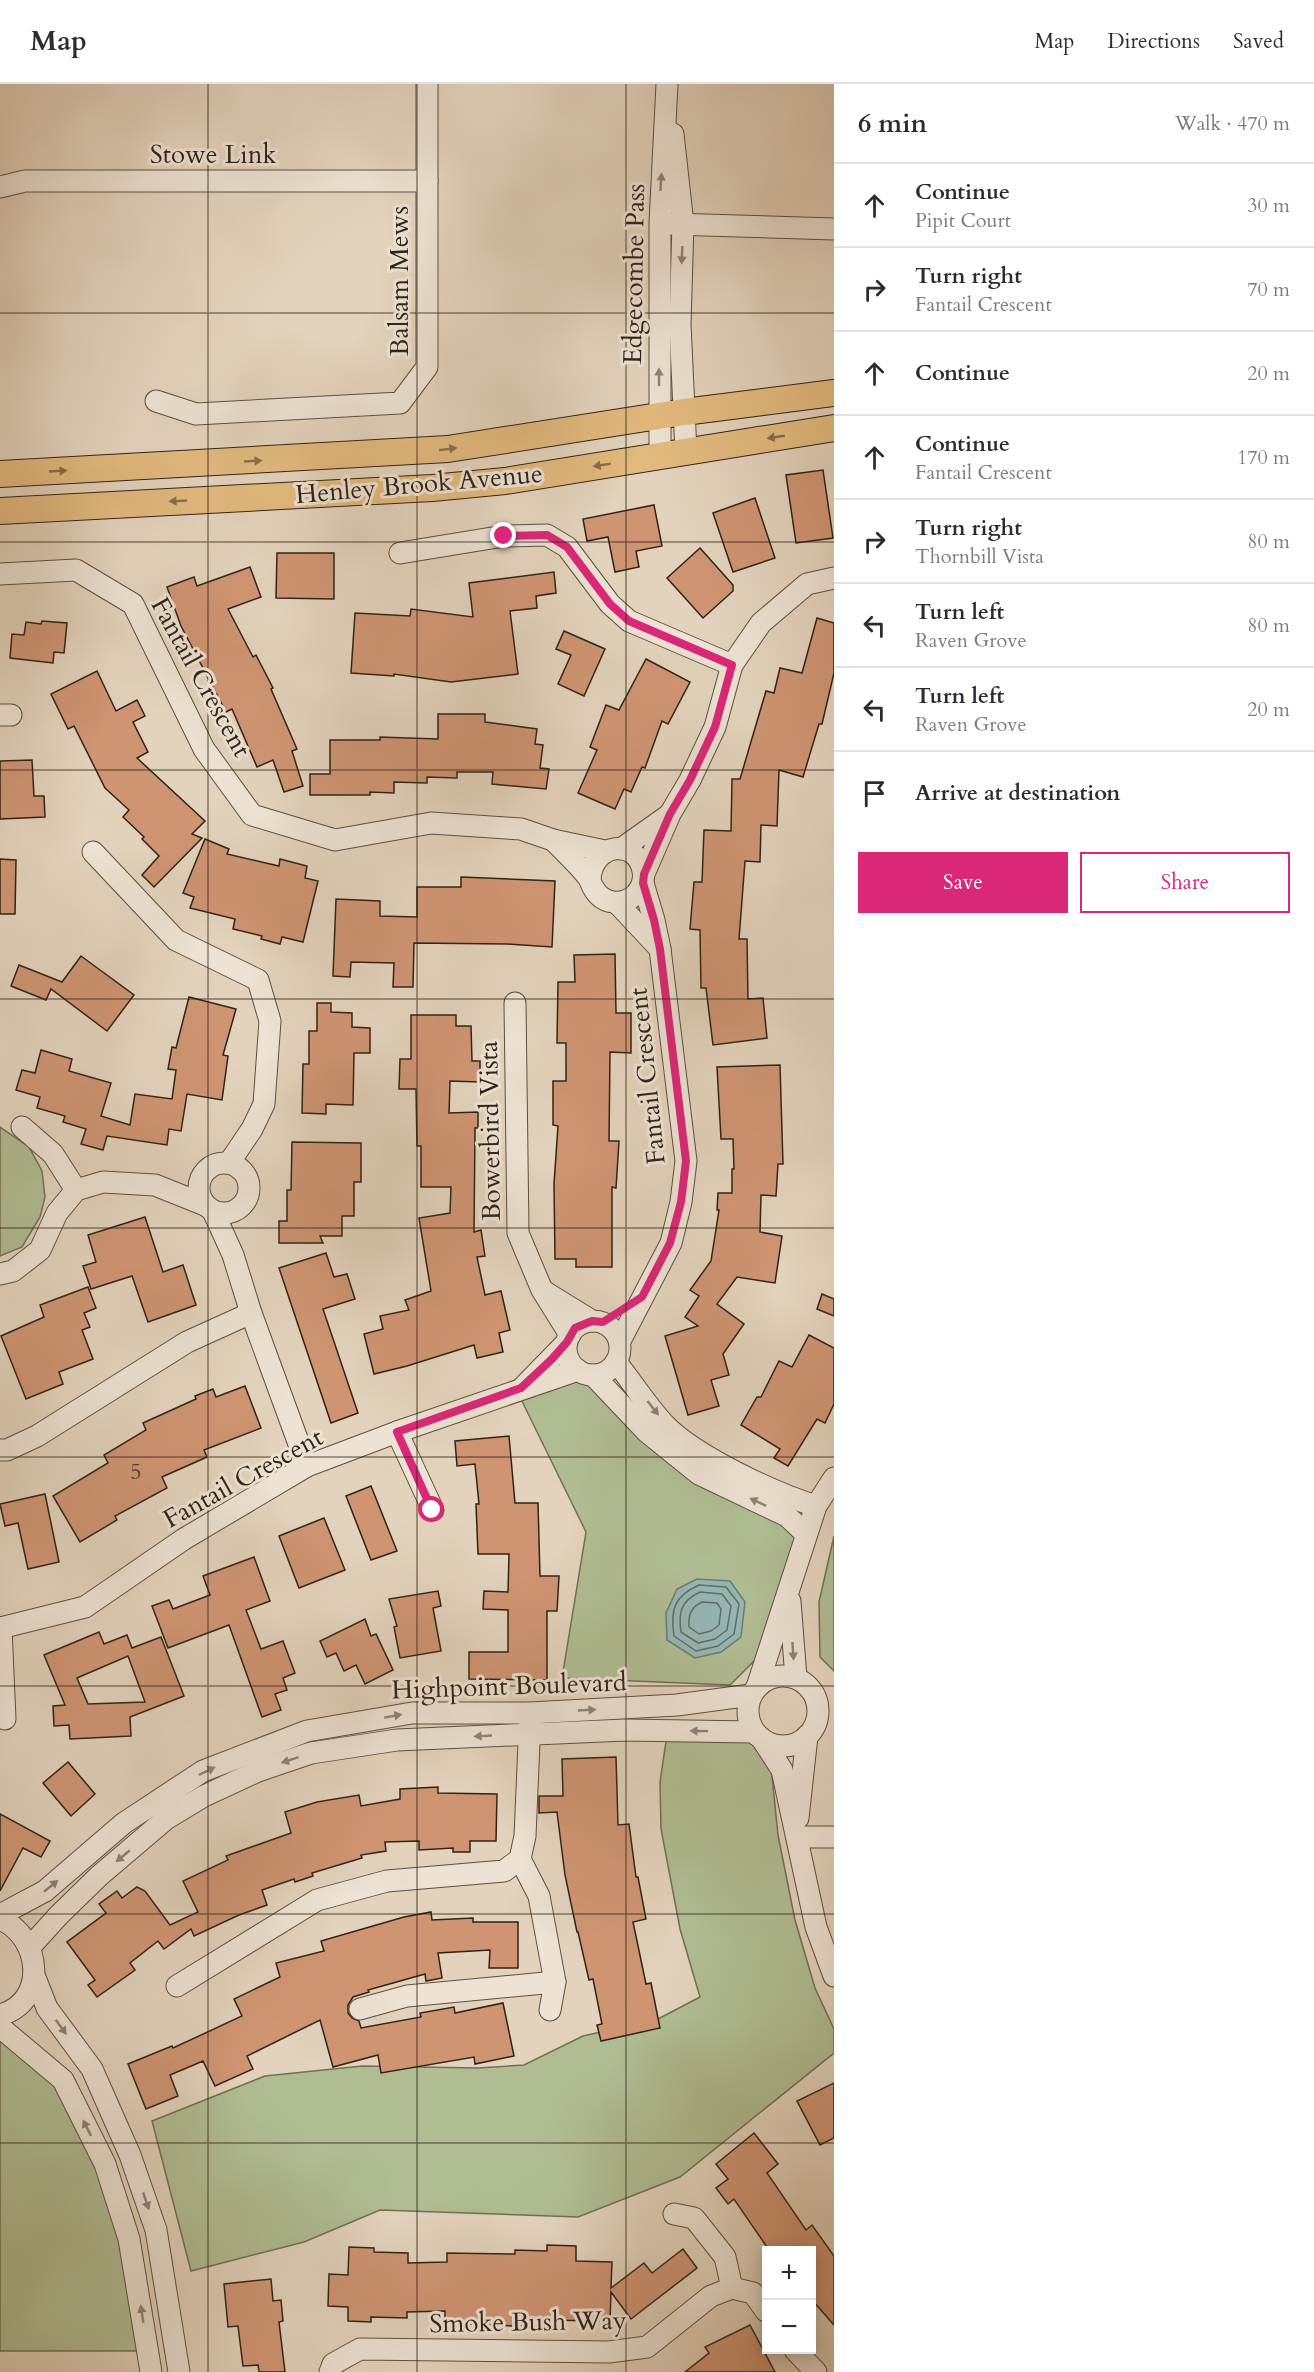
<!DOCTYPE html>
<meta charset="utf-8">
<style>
body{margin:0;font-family:Cardo,serif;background:#f7f7f7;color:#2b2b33}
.controls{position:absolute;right:18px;bottom:18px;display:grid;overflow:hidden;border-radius:0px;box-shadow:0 3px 15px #0003}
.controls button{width:54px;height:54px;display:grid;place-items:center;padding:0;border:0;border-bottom:2px solid #e1e1e2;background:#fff;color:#2b2b33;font:30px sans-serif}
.stop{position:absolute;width:18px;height:18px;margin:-14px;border:4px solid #db2777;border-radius:50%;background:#fff}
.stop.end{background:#db2777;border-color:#fff;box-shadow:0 2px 6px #0008}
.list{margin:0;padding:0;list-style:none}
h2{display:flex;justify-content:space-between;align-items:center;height:78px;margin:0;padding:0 24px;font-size:26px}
h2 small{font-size:20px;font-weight:400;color:#7c7c81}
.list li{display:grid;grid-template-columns:39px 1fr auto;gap:18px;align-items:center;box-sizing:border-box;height:84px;padding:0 24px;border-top:2px solid #e1e1e2}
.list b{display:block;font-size:22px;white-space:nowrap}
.list p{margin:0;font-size:20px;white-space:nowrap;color:#7c7c81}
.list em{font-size:20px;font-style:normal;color:#7c7c81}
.actions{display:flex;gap:12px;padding:18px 24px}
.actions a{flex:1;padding:14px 0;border:2px solid #db2777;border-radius:0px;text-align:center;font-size:21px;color:#db2777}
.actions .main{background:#db2777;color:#fff}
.icon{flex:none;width:33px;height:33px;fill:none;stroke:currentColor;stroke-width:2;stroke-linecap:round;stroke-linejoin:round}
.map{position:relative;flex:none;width:834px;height:2288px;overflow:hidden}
header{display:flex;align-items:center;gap:36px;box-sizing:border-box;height:84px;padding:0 30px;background:#fff;border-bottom:2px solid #e1e1e2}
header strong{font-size:28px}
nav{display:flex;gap:33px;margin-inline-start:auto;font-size:21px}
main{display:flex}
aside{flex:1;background:#fff}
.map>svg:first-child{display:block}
</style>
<header>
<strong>Map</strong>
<nav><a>Map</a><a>Directions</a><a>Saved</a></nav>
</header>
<main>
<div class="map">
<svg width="834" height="2288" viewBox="0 0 834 2288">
<rect width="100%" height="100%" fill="#e3d3bc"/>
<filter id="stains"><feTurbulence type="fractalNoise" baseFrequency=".00333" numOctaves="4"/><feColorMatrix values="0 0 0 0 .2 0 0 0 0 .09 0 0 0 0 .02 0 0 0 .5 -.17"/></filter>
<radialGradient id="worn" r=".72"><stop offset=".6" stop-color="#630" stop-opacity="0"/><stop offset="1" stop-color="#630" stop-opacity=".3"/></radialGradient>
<g fill="#b0bd93" stroke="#707055" stroke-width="1.5">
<path d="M0,1043L29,1063L42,1087L45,1113L40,1133L22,1163L0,1172Z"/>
<path d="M585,1296L797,1444L801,1462L760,1571L730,1601L562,1594L586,1448L519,1311L561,1297Z"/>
<path d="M834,1452V1587L820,1573L819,1518Z"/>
<path d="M668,1644L742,1645L770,1672L778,1751L795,1836L815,1904L834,1945V1969L680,2093L578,2133L380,2126L304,2158L191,2187L152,2037L265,1992L362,1982L478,1984L524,1981L583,1952L658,1935L700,1913L680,1845L661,1745L660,1698Z"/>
<path d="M0,1944L64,1996L109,2087L149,2267H0Z"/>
</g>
<path fill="#95b7b4" stroke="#6c7c75" stroke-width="1.5" d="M697,1495L730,1497L745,1518L741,1553L721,1568L695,1574L667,1556L666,1529L677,1505Z"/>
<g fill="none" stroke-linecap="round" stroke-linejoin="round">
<g stroke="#626d66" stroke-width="1.5">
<path d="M699,1501L726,1503L739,1520L734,1550L718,1562L696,1567L674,1552C670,1526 674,1512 699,1501Z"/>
<path d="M700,1508L722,1510L731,1522L727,1546L715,1555L698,1559L681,1548C678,1528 681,1517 700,1508Z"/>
<path d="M702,1518L717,1519L721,1525L719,1541L711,1547L699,1550L689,1543C688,1531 691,1523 702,1518Z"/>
</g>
</g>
<g fill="#cf9573" stroke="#2f2317" stroke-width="1.5" fill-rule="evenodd">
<path d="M823,386L833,454L796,459L786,391Z"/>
<path d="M755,414L775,474L733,488L713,429Z"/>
<path d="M654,421L662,462L636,467L639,483L615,488L608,453L587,457L583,435Z"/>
<path d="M700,464L733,501V507L703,534L667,494Z"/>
<path d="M277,469H334V515L276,514Z"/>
<path d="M250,483L261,513L228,525L253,573L256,571L273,604L271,605L297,665L292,667L303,702L284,708L273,676L257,683L232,625L226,628L181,542L167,503L194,493L197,502Z"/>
<path d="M554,488L556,509L536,512L537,524L510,527L518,590L451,598L394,590V592L351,589L355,529L410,532L411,525L473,533L469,499Z"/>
<path d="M817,534L834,539V589L822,640H819L803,693L779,686L777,742L761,741L760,778L745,777L739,855H747L748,915L763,914L767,954L713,961L706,904H701L700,846L690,845L694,798H702L704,746L731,747L732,695H740L766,607L774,609L780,584L802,589Z"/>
<path d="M42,537L67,539L64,569L54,568L53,579L10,574L12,550L24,551L26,538L41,540Z"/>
<path d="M564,547L605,565L584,612L558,600L571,571L556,565Z"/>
<path d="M646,575L690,598L668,640L662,637L645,684L642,683L631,708L624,705L615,725L578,709L597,666L590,663L606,621L619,626Z"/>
<path d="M97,587L116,627L137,616L145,632L133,638L148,668L137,674L205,737L192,750L202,754L154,803L142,791L159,772L142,755L144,753L123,733L129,726L105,704L74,642L68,645L51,610Z"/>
<path d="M438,630H485V638L537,645L535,660L543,661L540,684L549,685L546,705L492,700L493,688H457V694L427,693V699L394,698V709L370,708V711H310V690H330V656H380V653L438,655Z"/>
<path d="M32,676L34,712H44L45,733L0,735V677Z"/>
<path d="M205,755L229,765L227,770L279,782L280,775L307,782L305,794L318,797L303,858L282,853L280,860L261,855L262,852L233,845L235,835L190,824L194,813L183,809Z"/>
<path d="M0,775L16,776L15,830H0Z"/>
<path d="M461,793L555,797L552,863L507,860L414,859L413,903H393L394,879L351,878L350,893L333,892L336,815L380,817V832L417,833V803H461Z"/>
<path d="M615,870L616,929H631V969L610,968L609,1057H619L616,1104L612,1103V1183H576V1175H555L554,1100L558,1042L553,1041V997H566V959H557L558,898H575L574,871Z"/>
<path d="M81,872L134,911L107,947L51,905L46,916L11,902L19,881L62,898Z"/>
<path d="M189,913L236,925L223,971L228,972L222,1016L187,1010L181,1047L169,1045L167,1061L107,1052L103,1066L81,1060L86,1045L63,1038L65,1032L37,1024L40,1013L16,1006L22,986L35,989L41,966L72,975L69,987L111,999L101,1032L130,1041L135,1010L172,1015L176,986L168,985L172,963L176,964Z"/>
<path d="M317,919H331V928L352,929V943L370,944V969H354L353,1021L326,1020V1030L302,1029L303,980H309V947H317Z"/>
<path d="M411,931H456V942H471L472,977H480V998L450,997L449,1029L478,1028V1044H475L474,1148L481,1146L485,1172L477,1173L485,1211L501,1207L510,1246L499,1249L503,1268L477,1274L474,1261L407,1282L374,1290L364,1250L383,1245L380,1232L409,1226L405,1216L431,1207L419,1134L450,1129L451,1103H421V1062H417L416,1005H399L400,975H411Z"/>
<path d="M780,981L783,1080H778L776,1112L761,1111L760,1148L782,1152L775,1199L737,1193L717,1220L744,1240L723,1270L729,1291L711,1296L719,1322L688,1331L665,1252L698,1242L685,1233L699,1212L690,1206L711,1177L719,1126H717L718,1109H732V1085H734L733,1055H721L717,983Z"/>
<path d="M292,1058L361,1059V1098H354V1132H342V1152H320L323,1159H279V1137H287V1106H291Z"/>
<path d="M145,1133L163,1188L183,1181L196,1221L148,1238L132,1192L91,1205L83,1182L96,1178L88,1151Z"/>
<path d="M326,1169L334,1193L347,1190L355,1215L323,1225L358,1329L331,1339L279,1184Z"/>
<path d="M88,1203L96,1224L84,1229L90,1243L82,1246L93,1275L59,1288L63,1300L26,1315L1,1252L44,1233L40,1221Z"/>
<path d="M822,1210L834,1215V1232L817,1225Z"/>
<path d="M809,1251L834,1264V1320L825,1339L817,1335L788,1382L774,1374L780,1365L741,1341L757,1313H761L779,1277L792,1283Z"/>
<path d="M245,1302L261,1344L204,1366L207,1373L162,1393L167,1404L115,1432L117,1436L80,1458L53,1412L108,1379L104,1371L146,1346L143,1339L196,1315L195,1312L213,1305L216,1313Z"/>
<path d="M509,1352L515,1419H538L540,1492H559L557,1527H547V1596L469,1595V1568H508V1526L483,1525L484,1507L508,1508L509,1470H478L476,1420H479L475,1380L457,1382L455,1357Z"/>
<path d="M371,1402L397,1467L371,1476L346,1412Z"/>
<path d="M45,1410L59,1478L28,1485L18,1439L5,1442L0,1420Z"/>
<path d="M324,1434L345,1486L299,1504L279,1452Z"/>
<path d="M254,1473L270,1517L246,1526L261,1565L283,1557L295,1589L283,1594L287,1606L275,1610L281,1626L262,1633L229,1541L168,1564L152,1522L169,1516L173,1525L210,1511L203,1492Z"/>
<path d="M438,1507L441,1522L433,1524L441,1567L400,1574L394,1543L397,1542L389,1515Z"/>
<path d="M365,1535L371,1552L376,1550L393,1586L365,1600L356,1581L344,1587L336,1569L327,1573L320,1557Z"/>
<path d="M99,1548L104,1560L127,1551L132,1564L161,1553L184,1612L130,1633L131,1652L70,1655L69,1641L54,1642L53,1622L65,1621L44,1571ZM128,1572L145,1618L88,1620L77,1594Z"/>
<path d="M616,1673L618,1741L629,1740L636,1793H638L646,1835L633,1838L646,1900L651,1899L660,1944L601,1957L597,1941L602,1940L593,1895L589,1896L578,1848H577L565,1791L557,1728L539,1729V1712H563L562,1675Z"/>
<path d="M68,1678L95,1710L71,1732L43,1699Z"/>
<path d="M438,1703V1709L497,1710L496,1757H470V1768H453V1764L419,1766V1757L385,1758L386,1767L361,1771L362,1774L312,1789L313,1792L295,1798L294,1795L262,1806L267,1821L239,1831L194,1852L191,1845L164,1865L158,1857L130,1879L135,1886L97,1913L88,1901L95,1896L67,1858L106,1829L99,1820L117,1807L122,1814L137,1803L145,1807L170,1841L198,1828L183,1797L228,1776L226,1772L291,1749L285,1728L317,1718L359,1711L361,1722L400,1715V1705Z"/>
<path d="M0,1730L50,1757L41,1773L23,1764L0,1807Z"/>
<path d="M431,1828L432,1836L473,1834V1838H518V1884H489L490,1866L438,1869L442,1894L426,1897L425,1890L368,1906L369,1908L353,1913L348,1921V1929L352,1934L359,1937L361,1944L421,1933L420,1929L454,1923L455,1929L503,1919L514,1972L475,1980L474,1973L381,1989L378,1971L333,1983L320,1936L247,1972L253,1985L215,2002L203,1977L170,1991L178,2012L146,2025L128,1980L172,1962L173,1964L242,1932L234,1915L280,1893L276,1879L324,1867L321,1857L404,1833Z"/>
<path d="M834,1999V2054L820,2061L797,2017Z"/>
<path d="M754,2049L778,2080L767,2089L806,2146L812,2141L834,2172V2241L812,2216V2166H769L734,2115L728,2120L716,2104L728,2095L716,2080Z"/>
<path d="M547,2161L576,2162V2177L612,2178L611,2204L644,2179L652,2189L683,2165L697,2184L631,2235L611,2208L610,2237L537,2236V2243L445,2239V2227L407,2228V2234L371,2233V2238L348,2237V2223L328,2222L329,2190L348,2191L349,2163L374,2164V2168L408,2169V2179L447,2178V2169L515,2170V2166L547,2167Z"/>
<path d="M271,2195L273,2217L281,2216L283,2237L279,2238L285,2288H259L258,2281L243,2282L238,2242L228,2243L224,2200Z"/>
<path d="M750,2241L775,2288H685L709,2269L705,2263Z"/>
</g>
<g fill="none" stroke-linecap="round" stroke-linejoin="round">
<g stroke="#5c4f40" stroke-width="23">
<g id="minor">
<path d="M673,50L683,140L680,240L686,368"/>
<path d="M0,103L25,97H427"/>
<path d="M670,140L834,145"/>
<path d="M156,317L196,330L400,319L427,283V0"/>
<path d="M660,372V139L667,0"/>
<path d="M400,469L504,452L547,451L567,463L610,520L629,537L732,581"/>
<path d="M0,490L76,486L133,520L204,665L252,731L335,756L431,739L521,745L553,756L605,767"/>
<path d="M0,631H11"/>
<path d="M553,756C565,768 578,780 588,793C591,797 591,801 594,805C603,820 621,822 634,812C641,806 645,796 643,787C637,754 593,758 590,795"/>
<path d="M621,765L669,731"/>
<path d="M93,768L176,856L258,896L270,937L264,1020L252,1045L229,1079"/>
<path d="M644,790L670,730L690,696L715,643L732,581L761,539L807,500L834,494"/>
<path d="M617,819L660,865"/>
<path d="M515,919L518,1149L542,1206L570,1251"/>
<path d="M22,1043L53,1070L76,1106"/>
<circle cx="224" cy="1104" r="25"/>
<path d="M213,1127L233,1171L251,1229L307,1382"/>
<path d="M0,1190L13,1187L40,1166L57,1129L76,1106L103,1098L155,1101L205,1121"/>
<path d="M545,1208L592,1237"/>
<circle cx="593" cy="1264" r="27"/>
<path d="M620,1257L671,1159L681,1118L686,1077L660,865L654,836L643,799"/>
<path d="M616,1278C633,1299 647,1322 665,1341C695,1372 774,1409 816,1422"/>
<path d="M593,1291L647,1348L699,1390L787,1432L806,1450"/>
<path d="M524,1302L567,1258"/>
<path d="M397,1348L433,1426"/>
<path d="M0,1366H7L37,1352L187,1258L251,1229"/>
<path d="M790,1517L796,1594"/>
<path d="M0,1544L85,1523L184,1455L307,1382L397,1348L578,1286"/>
<path d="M1,1544L5,1635"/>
<circle cx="783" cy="1627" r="35"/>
<path d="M757,1603L816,1422L834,1394"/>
<path d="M762,1655L782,1686L816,1843L834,1892"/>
<path d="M798,1734L807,1652"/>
<path d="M797,1753H834"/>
<path d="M520,1775L539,1812L555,1898L550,1926"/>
<path d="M0,1831L45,1807L124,1739L203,1687L307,1647L412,1629H530L677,1621L751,1611"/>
<path d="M0,1835C42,1853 48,1918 0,1931"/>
<path d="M30,1863L59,1831L99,1792L166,1735L204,1712L258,1687L311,1669L397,1656L625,1646L752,1648L757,1651"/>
<path d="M34,1891L47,1924L92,1985L130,2071L156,2146L179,2288"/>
<path d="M177,1902L317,1816L387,1797L504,1787L520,1775L525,1752L530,1636"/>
<path d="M360,1925L407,1912L555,1898"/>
<path d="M0,1943L63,1996L105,2080L129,2155L151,2288"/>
<path d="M674,2130L694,2134L725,2173L732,2204"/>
<path d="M795,2266L816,2288"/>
<path d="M330,2288L333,2280L360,2265L609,2268L647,2263L711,2212L732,2204L753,2209L766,2227"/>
</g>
</g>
<g stroke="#2f2317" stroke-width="28">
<g id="major">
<path d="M0,390L448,365L684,328L834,309"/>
<path d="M0,427L432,404L505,397L834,344"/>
</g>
</g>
<use href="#minor" stroke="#ede2d3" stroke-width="21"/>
<use href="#major" stroke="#e2ba7e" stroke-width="26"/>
</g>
<defs><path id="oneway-solid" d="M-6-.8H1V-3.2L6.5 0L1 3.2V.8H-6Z" transform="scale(1.5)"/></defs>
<g fill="#8e8275">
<use href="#oneway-solid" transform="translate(661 98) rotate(-86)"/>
<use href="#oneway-solid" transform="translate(682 171) rotate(92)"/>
<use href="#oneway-solid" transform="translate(659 293) rotate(-90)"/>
<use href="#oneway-solid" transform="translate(653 1324) rotate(52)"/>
<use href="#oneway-solid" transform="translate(758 1418) rotate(-155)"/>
<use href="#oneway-solid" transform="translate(793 1567) rotate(86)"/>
<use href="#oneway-solid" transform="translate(587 1626) rotate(-3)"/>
<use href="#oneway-solid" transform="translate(393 1632) rotate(-10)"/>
<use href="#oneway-solid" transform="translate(699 1647) rotate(-179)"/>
<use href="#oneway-solid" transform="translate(483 1652) rotate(177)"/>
<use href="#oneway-solid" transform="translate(290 1676) rotate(162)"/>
<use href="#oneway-solid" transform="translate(207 1687) rotate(-26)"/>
<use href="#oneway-solid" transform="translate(123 1772) rotate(140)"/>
<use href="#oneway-solid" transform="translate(51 1802) rotate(-39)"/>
<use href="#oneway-solid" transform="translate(61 1943) rotate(54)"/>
<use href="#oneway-solid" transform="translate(87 2044) rotate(-117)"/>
<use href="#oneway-solid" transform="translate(146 2117) rotate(71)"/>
<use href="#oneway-solid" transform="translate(142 2230) rotate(-99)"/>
</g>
<g fill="#886e4a">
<use href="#oneway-solid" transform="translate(776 353) rotate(171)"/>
<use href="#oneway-solid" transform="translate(448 365) rotate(-7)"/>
<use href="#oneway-solid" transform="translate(253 377) rotate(-3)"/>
<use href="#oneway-solid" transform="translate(602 381) rotate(171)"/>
<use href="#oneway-solid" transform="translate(58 387) rotate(-3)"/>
<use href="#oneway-solid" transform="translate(178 417) rotate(177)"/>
</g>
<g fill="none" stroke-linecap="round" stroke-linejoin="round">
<path stroke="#db2777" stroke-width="8" d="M432,1426L397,1348L521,1304L552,1275L567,1258L575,1244L592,1237L603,1238L642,1213L670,1159L681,1118L686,1077L660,865L654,836L643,799L644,790L670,730L690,696L715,643L732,581L629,537L610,520L567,463L547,451L504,452"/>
</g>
<path fill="none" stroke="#2f2317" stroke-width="1.5" stroke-opacity="0.55" d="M208,0V2288M417,0V2288M626,0V2288M0,229H834M0,458H834M0,686H834M0,915H834M0,1144H834M0,1373H834M0,1602H834M0,1830H834M0,2059H834"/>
<g text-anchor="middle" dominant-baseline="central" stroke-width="6" stroke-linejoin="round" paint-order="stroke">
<g font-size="22" fill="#57402e">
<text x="136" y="1388">5</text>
</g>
<g font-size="26" fill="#2f2317" stroke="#ede2d3">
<text x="213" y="70">Stowe Link</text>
<text transform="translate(634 190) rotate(-89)">Edgecombe Pass</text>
<text transform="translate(399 197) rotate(-90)">Balsam Mews</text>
<text transform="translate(419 400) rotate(-5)">Henley Brook Avenue</text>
<text transform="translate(201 593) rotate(61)">Fantail Crescent</text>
<text transform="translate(647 992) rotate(-96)">Fantail Crescent</text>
<text transform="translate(490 1047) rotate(-91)">Bowerbird Vista</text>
<text transform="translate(243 1394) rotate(-29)">Fantail Crescent</text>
<text transform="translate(509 1602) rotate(-2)">Highpoint Boulevard</text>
<text transform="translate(528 2238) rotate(-1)">Smoke Bush Way</text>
</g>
</g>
<rect width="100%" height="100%" filter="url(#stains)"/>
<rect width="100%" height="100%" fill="url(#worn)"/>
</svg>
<div class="controls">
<button>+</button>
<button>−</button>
</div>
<div class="stop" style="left:432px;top:1426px"></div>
<div class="stop end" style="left:504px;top:452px"></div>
</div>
<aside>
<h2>6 min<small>Walk · 470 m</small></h2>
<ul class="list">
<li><svg class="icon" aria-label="ahead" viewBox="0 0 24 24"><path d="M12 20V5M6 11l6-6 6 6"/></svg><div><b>Continue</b><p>Pipit Court</p></div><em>30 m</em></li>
<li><svg class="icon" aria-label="right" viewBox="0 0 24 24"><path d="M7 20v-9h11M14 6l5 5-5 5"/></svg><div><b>Turn right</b><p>Fantail Crescent</p></div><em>70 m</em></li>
<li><svg class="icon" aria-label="ahead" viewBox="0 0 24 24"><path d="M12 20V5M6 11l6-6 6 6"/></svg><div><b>Continue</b></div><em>20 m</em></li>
<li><svg class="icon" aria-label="ahead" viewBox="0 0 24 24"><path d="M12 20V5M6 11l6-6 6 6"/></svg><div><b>Continue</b><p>Fantail Crescent</p></div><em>170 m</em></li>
<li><svg class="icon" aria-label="right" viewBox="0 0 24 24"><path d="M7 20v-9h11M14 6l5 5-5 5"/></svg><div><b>Turn right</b><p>Thornbill Vista</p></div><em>80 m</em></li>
<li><svg class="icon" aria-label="left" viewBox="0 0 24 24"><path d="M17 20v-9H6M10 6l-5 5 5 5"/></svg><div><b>Turn left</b><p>Raven Grove</p></div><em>80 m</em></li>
<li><svg class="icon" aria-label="left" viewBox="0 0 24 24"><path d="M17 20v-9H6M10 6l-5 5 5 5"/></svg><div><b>Turn left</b><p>Raven Grove</p></div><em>20 m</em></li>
<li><svg class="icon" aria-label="arrive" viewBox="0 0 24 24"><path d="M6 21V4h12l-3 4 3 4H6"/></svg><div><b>Arrive at destination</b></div></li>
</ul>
<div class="actions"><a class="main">Save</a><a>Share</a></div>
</aside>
</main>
